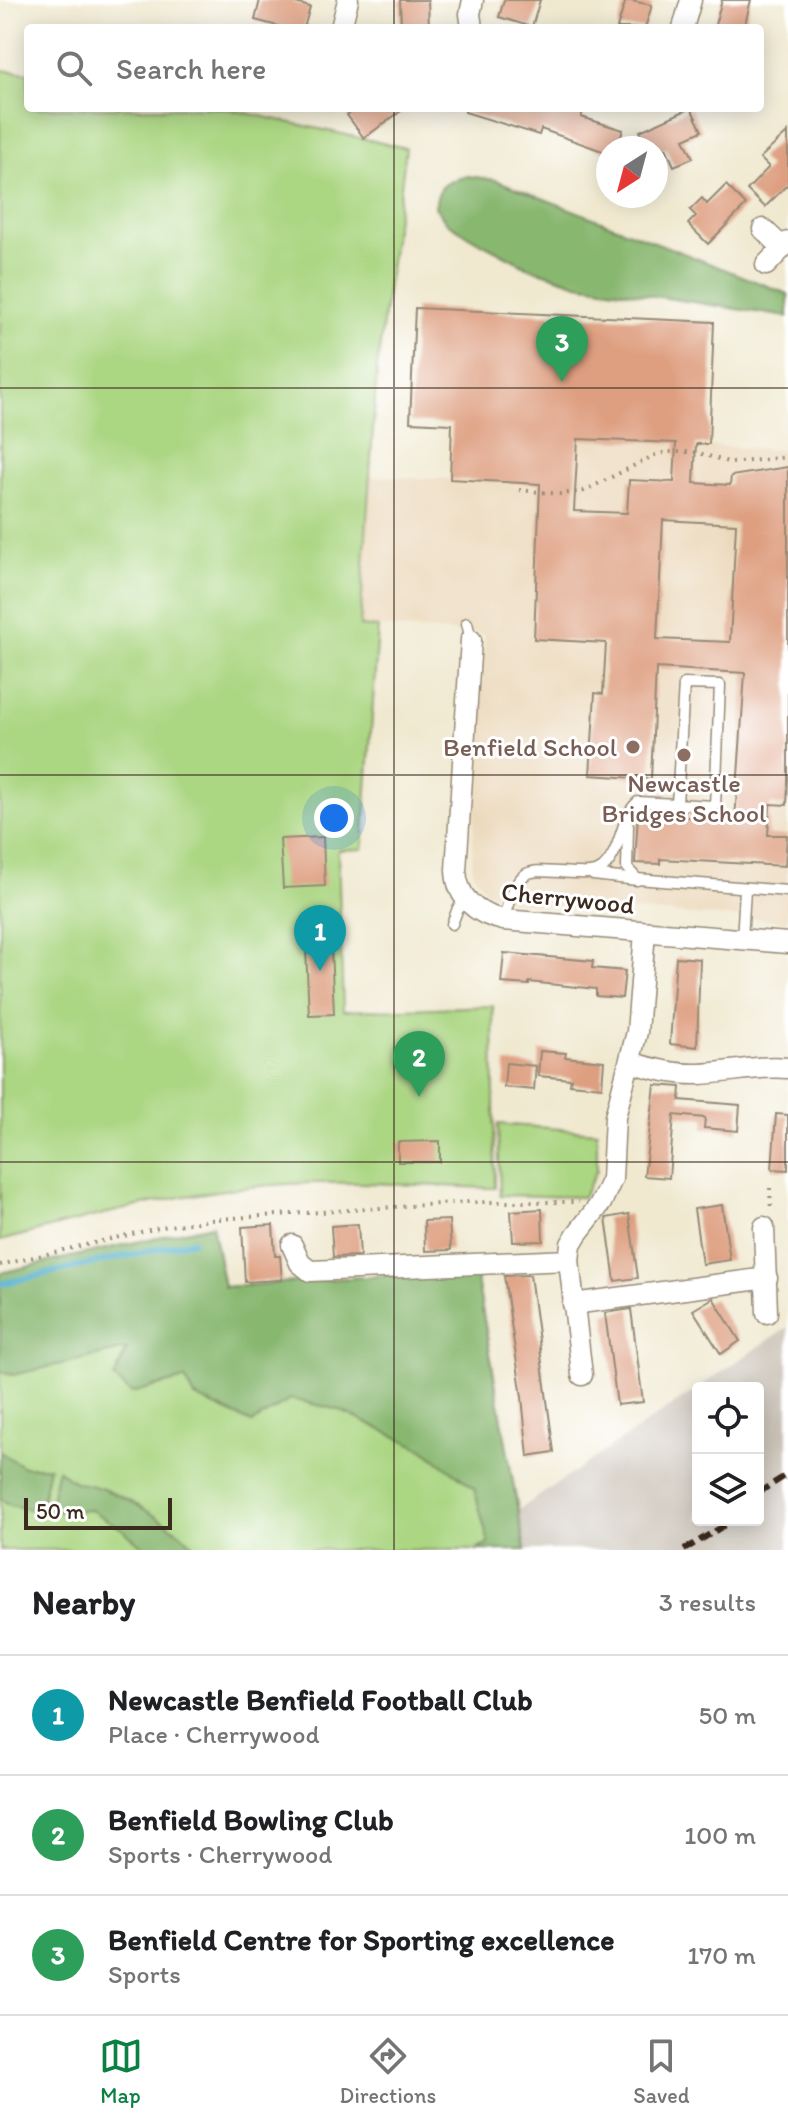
<!DOCTYPE html>
<meta charset="utf-8">
<style>
body{margin:0;font-family:Itim,sans-serif;background:#f2f2f2;color:#202124}
.controls{position:absolute;right:24px;bottom:24px;display:grid;overflow:hidden;border-radius:8px;box-shadow:0 4px 20px #0003}
.controls button{width:72px;height:72px;display:grid;place-items:center;padding:0;border:0;border-bottom:2px solid #e0e0e0;background:#fff;color:#202124;font:40px sans-serif}
.compass{position:absolute;left:596px;top:136px;width:72px;height:72px;border-radius:50%;background:#fff;box-shadow:0 4px 20px #0003;rotate:216deg}
.scale{position:absolute;left:24px;bottom:20px;width:148px;box-sizing:border-box;padding-left:8px;border:4px solid #3b2a1e;border-top:0;font-size:22px;line-height:28px;white-space:nowrap;color:#3b2a1e;-webkit-text-stroke:6px #fff;paint-order:stroke}
.you{position:absolute;left:334px;top:818px;width:28px;height:28px;margin:-20px;border:6px solid #fff;border-radius:50%;background:#1a73e8;box-shadow:0 0 0 12px #1a73e833}
.badge{display:grid;place-items:center;width:52px;height:52px;border-radius:50%;background:#0b8043;color:#fff;font-size:26px;font-weight:700}
.pin{position:absolute;translate:-50% -66px;filter:drop-shadow(0 2px 4px #0008)}
.pin::after{content:'';position:absolute;top:42px;width:28px;height:24px;background:inherit;clip-path:polygon(0 0,100% 0,50% 100%)}
.list{margin:0;padding:0;list-style:none}
h2{display:flex;justify-content:space-between;align-items:center;height:104px;margin:0;padding:0 32px;font-size:34px}
h2 small{font-size:26px;font-weight:400;color:#757577}
.list li{display:grid;grid-template-columns:52px 1fr auto;gap:24px;align-items:center;box-sizing:border-box;height:120px;padding:0 32px;border-top:2px solid #e0e0e0}
.list b{display:block;font-size:30px;white-space:nowrap}
.list p{margin:0;font-size:26px;white-space:nowrap;color:#757577}
.list em{font-size:26px;font-style:normal;color:#757577}
.icon{flex:none;width:44px;height:44px;fill:none;stroke:currentColor;stroke-width:2;stroke-linecap:round;stroke-linejoin:round}
.map{position:relative;flex:none;width:788px;height:1550px;overflow:hidden}
.search{position:absolute;background:#fff;box-shadow:0 4px 20px #0003;left:24px;right:24px;top:24px;height:88px;display:flex;align-items:center;gap:20px;box-sizing:border-box;padding:0 28px;border-radius:8px;color:#757577;font-size:30px}
.sheet{height:464px;background:#fff}
nav{display:flex;justify-content:space-around;align-items:center;box-sizing:border-box;height:112px;border-top:2px solid #e0e0e0;background:#fff;font-size:22px;color:#757577}
nav a{display:grid;justify-items:center;gap:4px}
nav .on{color:#0b8043}
.map>svg:first-child{display:block}
</style>
<div class="map">
<svg width="788" height="1550" viewBox="0 0 788 1550">
<rect width="100%" height="100%" fill="#fff"/>
<filter id="ink" filterUnits="userSpaceOnUse"><feTurbulence type="fractalNoise" baseFrequency=".0125" numOctaves="2"/><feDisplacementMap in="SourceGraphic" scale="16" xChannelSelector="R" yChannelSelector="G"/><feConvolveMatrix kernelMatrix="1 2 1 2 8 2 1 2 1" color-interpolation-filters="sRGB"/></filter>
<filter id="wash" filterUnits="userSpaceOnUse"><feTurbulence type="fractalNoise" baseFrequency=".006" numOctaves="4" result="noise"/><feDisplacementMap in="SourceGraphic" scale="32" xChannelSelector="R" yChannelSelector="G"/><feGaussianBlur stdDeviation="1.8" result="paint"/><feColorMatrix in="noise" values="0 0 0 0 0 0 0 0 0 0 0 0 0 0 0 0 0 1.4 0 .05"/><feComposite in="paint" operator="in"/></filter>
<g filter="url(#wash)">
<rect width="100%" height="100%" fill="#f0e9d0"/>
<path fill="#ebd8ba" d="M578,439L788,450V921L511,903L486,891L473,873L472,860L485,634L360,626L371,476L575,485Z"/>
<path fill="#cbc3b8" fill-rule="evenodd" d="M788,1327V1550H525L517,1511ZM698,1388H758V1520H698Z"/>
<g fill="#abd682" stroke="#738050" stroke-width="2">
<path d="M0,70L28,73V108H224L406,148L377,368L360,626L378,628L363,849L338,850L343,1011L493,1006L495,1188C426,1186 356,1180 287,1184C189,1189 95,1216 0,1241Z"/>
<path d="M498,1124L597,1132V1170L583,1197L500,1195Z"/>
<path d="M212,1225L224,1287L475,1269L525,1550H0V1273Z"/>
</g>
<g fill="#88b770" stroke="#627047" stroke-width="2">
<path d="M468,176L496,180L788,294V317L578,284L527,267L472,238L447,223L435,207C438,184 447,181 468,176Z"/>
<path d="M212,1225L224,1287L475,1269L525,1550H476L489,1544L474,1488L423,1449L339,1410L291,1399L252,1423L195,1397L185,1379L131,1393L114,1378L127,1349L13,1375L0,1371V1273Z"/>
<path d="M0,1452L24,1467H49L40,1511L10,1505L0,1498Z"/>
<path d="M58,1469C80,1490 79,1480 103,1489C134,1501 176,1526 199,1550H147L122,1529L91,1510L48,1512Z"/>
</g>
<g fill="none" stroke-linecap="round" stroke-linejoin="round">
<path stroke="#4cadcb" stroke-width="6" d="M0,1284L193,1241"/>
</g>
<g id="blocks">
<g fill="#de9f80" fill-rule="evenodd">
<path d="M260,0H293L292,2L310,7L304,28H285L255,20Z"/>
<path d="M400,0H428L429,28H401Z"/>
<path d="M504,0H540L532,27L499,17Z"/>
<path d="M626,0L652,5L645,28H617Z"/>
<path d="M722,0H751L744,28H714Z"/>
<path d="M357,108H405L364,138L347,115Z"/>
<path d="M465,108H584L581,117L623,130L617,148H608V153L541,129L539,135L465,112Z"/>
<path d="M691,108L702,131L684,139L693,158L674,166L666,148L656,152V148H647L640,131Z"/>
<path d="M788,132V184L765,207L747,190L769,167L760,158Z"/>
<path d="M726,185L746,205L708,244L688,224L696,216L690,210L702,198L707,204Z"/>
<path d="M415,308L714,322L709,444H696L694,483L730,485L731,476L788,467V780L787,805L770,804L768,835H787L785,866L660,859V864L635,863L638,814L735,820L745,673L656,668L651,779L590,775L595,693L603,694L606,643L534,639L540,484L450,479L452,424L410,422ZM578,439L676,443L674,482L629,480L627,513L574,511ZM663,520L736,524L730,642L657,639Z"/>
<path d="M323,837L325,886L283,888L280,839Z"/>
<path d="M330,926L334,1014L309,1015L305,927Z"/>
<path d="M504,953L593,961L592,968L625,971L622,998L596,996V989L529,982V985L501,983Z"/>
<path d="M676,957L700,959L697,1047L670,1044Z"/>
<path d="M540,1051L566,1053L565,1057L604,1061L602,1087L570,1084L571,1079L538,1076Z"/>
<path d="M506,1063L536,1066L534,1090L504,1087Z"/>
<path d="M655,1085L681,1087L680,1100L740,1105L738,1131L704,1128L705,1118L674,1115L669,1178L644,1176Z"/>
<path d="M776,1114L788,1115V1170L772,1169Z"/>
<path d="M440,1141V1162H398V1142Z"/>
<path d="M722,1205L730,1260L702,1264L694,1209Z"/>
<path d="M542,1209L543,1241L513,1242L511,1211Z"/>
<path d="M629,1214L638,1278L615,1281L606,1218Z"/>
<path d="M449,1220L451,1250L425,1251L424,1221Z"/>
<path d="M358,1224L360,1256L333,1257L331,1226Z"/>
<path d="M273,1225L275,1256H280L282,1280L245,1282L242,1227Z"/>
<path d="M530,1275L554,1452L528,1456L522,1397L504,1276Z"/>
<path d="M713,1298L740,1341L721,1354L693,1310Z"/>
<path d="M631,1309L643,1402L617,1405L605,1313Z"/>
</g>
</g>
</g>
<g filter="url(#ink)">
<use href="#blocks" fill-opacity="0" stroke="#968a77" stroke-width="2"/>
<g fill="none" stroke-linecap="round" stroke-linejoin="round">
<g stroke="#968a77" stroke-width="13">
<g id="service">
<path d="M467,623L471,640"/>
<path d="M628,826L627,868L637,879L788,891"/>
<path d="M593,875L637,880"/>
<path d="M503,920C521,861 524,871 579,873C588,874 596,873 603,868C622,851 620,817 638,802L715,806L720,685L684,684L677,804"/>
<path d="M452,924L458,908L467,901"/>
<path d="M742,940L745,889"/>
</g>
</g>
<g stroke="#968a77" stroke-width="23">
<g id="minor">
<path d="M341,28L348,0"/>
<path d="M472,28L470,14L473,0"/>
<path d="M683,28L691,0"/>
<path d="M763,229L782,247"/>
<path d="M766,265L788,242"/>
<path d="M471,640L456,870C457,899 477,914 503,920L788,943"/>
<path d="M630,1062C652,1069 675,1075 699,1074C729,1073 757,1065 788,1068"/>
<path d="M764,1227L767,1313"/>
<path d="M292,1245L300,1263L310,1271L569,1260"/>
<path d="M573,1304L767,1278"/>
<path d="M582,1375L569,1260L571,1244L577,1234L601,1203L612,1179L615,1117L637,1032L645,932"/>
</g>
</g>
<g stroke="#968a77" stroke-width="4" stroke-dasharray="2 6" stroke-linecap="butt">
<path d="M519,490L560,494L584,491L655,455L668,452H696L731,463L788,457"/>
<path d="M770,1188L771,1212"/>
<path d="M0,1265L162,1227L218,1219L468,1202H579"/>
</g>
<use href="#service" stroke="#fff" stroke-width="10"/>
<use href="#minor" stroke="#fff" stroke-width="20"/>
<g stroke="#3b2a1e" stroke-width="6" stroke-dasharray="12 6" stroke-linecap="butt">
<path d="M758,1493L788,1474"/>
<path d="M684,1550L733,1520"/>
</g>
</g>
</g>
<path fill="none" stroke="#3b2a1e" stroke-width="2" stroke-opacity="0.55" d="M394,0V28M394,108V1550M0,388H788M0,775H788M0,1162H788"/>
<g fill="#8d6e63" stroke="#fff" stroke-width="3">
<circle cx="633" cy="747" r="8"/>
<circle cx="684" cy="755" r="8"/>
</g>
<g text-anchor="middle" dominant-baseline="central" stroke-width="6" stroke-linejoin="round" paint-order="stroke">
<g font-size="26" fill="#785e54" stroke="#fff" text-anchor="end">
<text x="617" y="747">Benfield School</text>
<text x="684" y="783" text-anchor="middle">Newcastle<tspan x="684" dy="30">Bridges School</tspan></text>
</g>
<g font-size="26" fill="#3b2a1e" stroke="#fff">
<text transform="translate(568 898) rotate(6)">Cherrywood</text>
</g>
</g>
</svg>
<div class="controls">
<button><svg class="icon" aria-label="locate" viewBox="0 0 24 24"><circle cx="12" cy="12" r="6"/><path d="M12 2v4M12 18v4M2 12h4M18 12h4"/></svg></button>
<button><svg class="icon" aria-label="layers" viewBox="0 0 24 24"><path d="M12 4l9 5-9 5-9-5zM3 14l9 5 9-5"/></svg></button>
</div>
<svg class="compass" viewBox="-18 -18 36 36"><path d="M0-13l5 13h-10z" fill="#e53935"/><path d="M0 13l5-13h-10z" fill="#757577"/></svg>
<div class="scale">50 m</div>
<div class="you"></div>
<div class="pin badge" style="left:320px;top:971px;background:#0f9aa8">1</div>
<div class="pin badge" style="left:419px;top:1097px;background:#2e9e5b">2</div>
<div class="pin badge" style="left:562px;top:382px;background:#2e9e5b">3</div>
<div class="search"><svg class="icon" aria-label="search" viewBox="0 0 24 24"><circle cx="10" cy="10" r="6"/><path d="M15 15l6 6"/></svg>Search here</div>
</div>
<section class="sheet">
<h2>Nearby<small>3 results</small></h2>
<ul class="list">
<li><span class="badge" style="background:#0f9aa8">1</span><div><b>Newcastle Benfield Football Club</b><p>Place · Cherrywood</p></div><em>50 m</em></li>
<li><span class="badge" style="background:#2e9e5b">2</span><div><b>Benfield Bowling Club</b><p>Sports · Cherrywood</p></div><em>100 m</em></li>
<li><span class="badge" style="background:#2e9e5b">3</span><div><b>Benfield Centre for Sporting excellence</b><p>Sports</p></div><em>170 m</em></li>
</ul>
</section>
<nav>
<a class="on"><svg class="icon" aria-label="map" viewBox="0 0 24 24"><path d="M3 6l6-2 6 2 6-2v14l-6 2-6-2-6 2zM9 4v14M15 6v14"/></svg>Map</a>
<a><svg class="icon" aria-label="directions" viewBox="0 0 24 24"><path d="M12 3l9 9-9 9-9-9zM9 14v-3h6M13 9l2 2-2 2"/></svg>Directions</a>
<a><svg class="icon" aria-label="saved" viewBox="0 0 24 24"><path d="M7 4h10v16l-5-4-5 4z"/></svg>Saved</a>
</nav>
